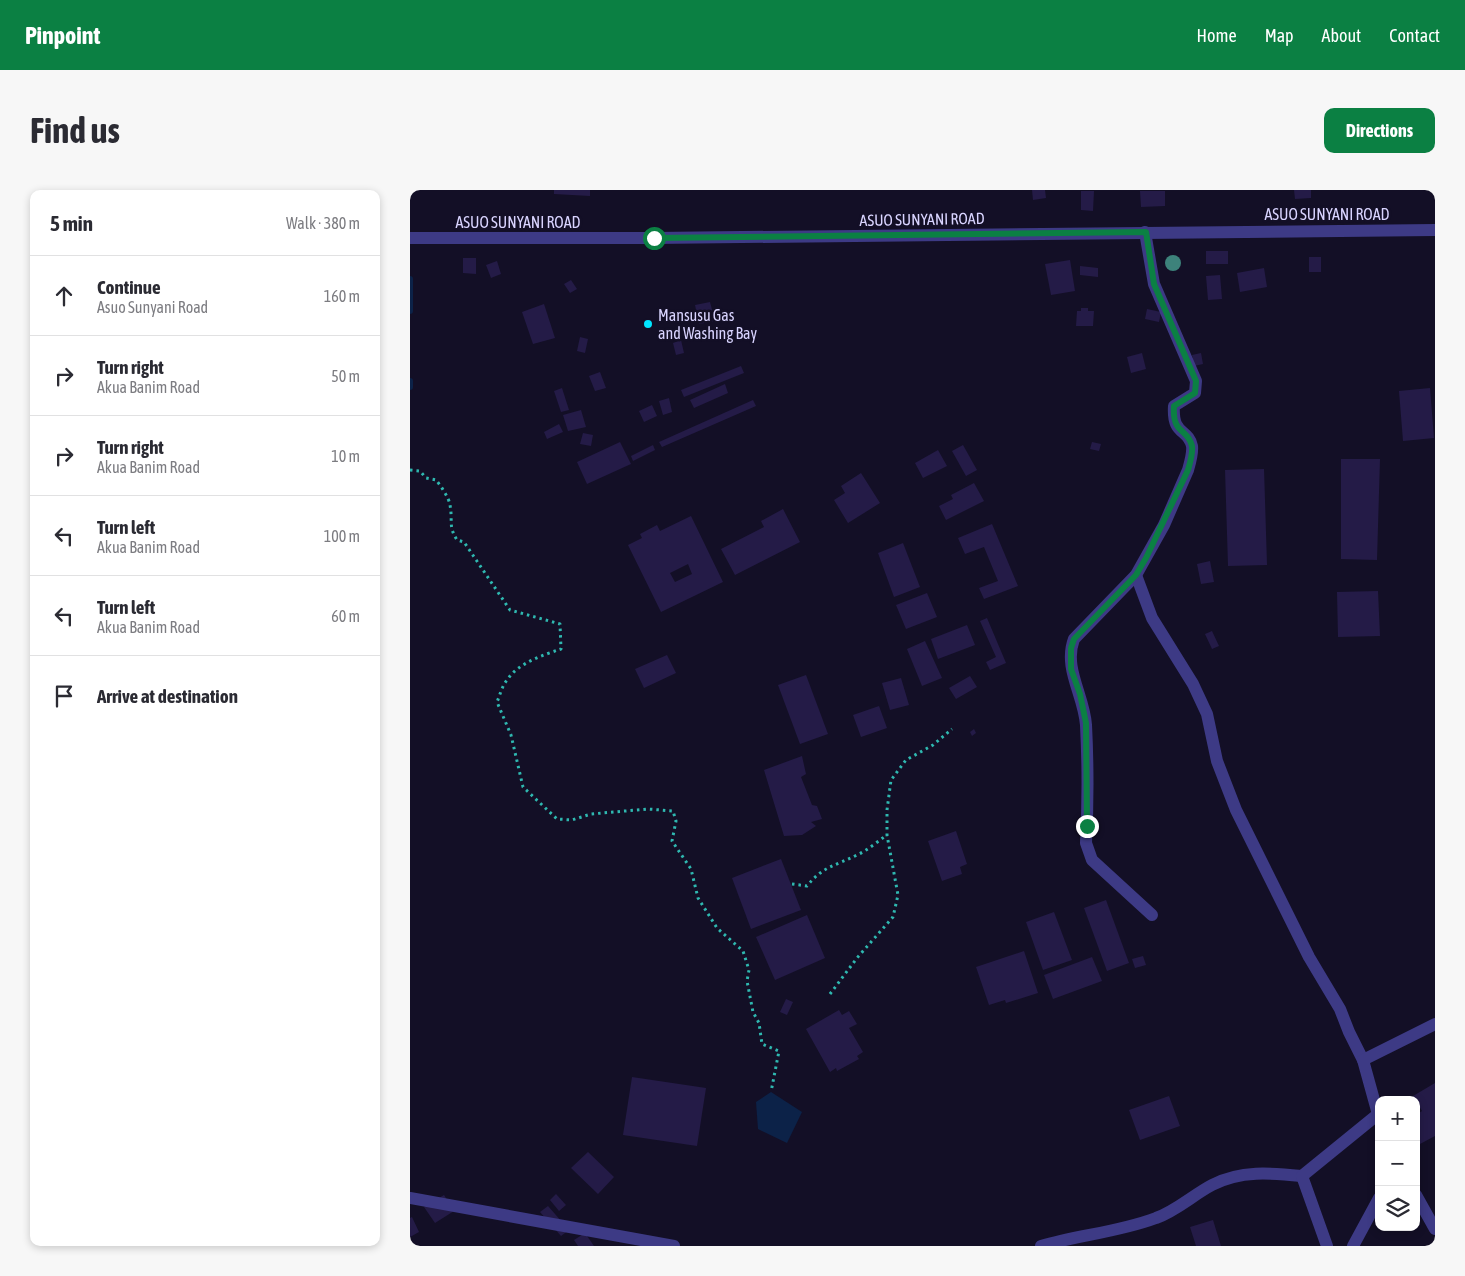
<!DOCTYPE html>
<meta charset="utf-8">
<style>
body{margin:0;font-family:"Asap Condensed",sans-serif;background:#f7f7f7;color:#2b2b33}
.controls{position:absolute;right:15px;bottom:15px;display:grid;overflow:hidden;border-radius:10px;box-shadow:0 2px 8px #0003}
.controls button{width:45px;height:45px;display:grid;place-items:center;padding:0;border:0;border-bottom:1px solid #e1e1e2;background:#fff;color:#2b2b33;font:25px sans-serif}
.stop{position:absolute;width:15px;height:15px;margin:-11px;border:4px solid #0b8043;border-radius:50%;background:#fff}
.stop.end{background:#0b8043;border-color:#fff;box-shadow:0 1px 5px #0008}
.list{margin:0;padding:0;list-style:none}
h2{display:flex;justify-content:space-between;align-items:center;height:65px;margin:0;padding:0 20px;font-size:21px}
h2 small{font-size:16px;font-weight:400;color:#7c7c81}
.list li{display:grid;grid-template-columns:32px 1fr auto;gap:15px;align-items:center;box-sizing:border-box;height:80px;padding:0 20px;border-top:1px solid #e1e1e2}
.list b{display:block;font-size:19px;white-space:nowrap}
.list p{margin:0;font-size:16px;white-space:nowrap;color:#7c7c81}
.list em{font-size:16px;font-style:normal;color:#7c7c81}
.icon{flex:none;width:28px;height:28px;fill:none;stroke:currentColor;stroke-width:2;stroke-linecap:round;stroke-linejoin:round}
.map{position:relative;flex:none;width:1025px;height:1056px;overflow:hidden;border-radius:10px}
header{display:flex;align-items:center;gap:30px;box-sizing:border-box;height:70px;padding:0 25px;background:#0b8043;color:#fff}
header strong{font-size:24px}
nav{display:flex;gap:28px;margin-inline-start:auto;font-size:18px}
.intro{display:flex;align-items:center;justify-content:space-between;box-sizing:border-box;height:120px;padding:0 30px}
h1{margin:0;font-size:35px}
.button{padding:12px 22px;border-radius:10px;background:#0b8043;color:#fff;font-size:18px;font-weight:700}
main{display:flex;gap:30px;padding:0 30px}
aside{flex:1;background:#fff;border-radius:10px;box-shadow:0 2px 8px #0003}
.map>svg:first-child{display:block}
</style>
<header>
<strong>Pinpoint</strong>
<nav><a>Home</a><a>Map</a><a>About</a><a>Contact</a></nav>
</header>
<div class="intro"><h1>Find us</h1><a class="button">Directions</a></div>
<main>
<aside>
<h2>5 min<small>Walk · 380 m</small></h2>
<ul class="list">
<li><svg class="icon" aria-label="ahead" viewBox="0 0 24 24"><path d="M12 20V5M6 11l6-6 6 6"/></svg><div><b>Continue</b><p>Asuo Sunyani Road</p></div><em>160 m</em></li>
<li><svg class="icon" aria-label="right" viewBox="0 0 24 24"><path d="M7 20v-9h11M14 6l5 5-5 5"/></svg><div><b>Turn right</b><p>Akua Banim Road</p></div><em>50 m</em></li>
<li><svg class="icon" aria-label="right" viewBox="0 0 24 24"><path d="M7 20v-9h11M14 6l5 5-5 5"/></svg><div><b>Turn right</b><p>Akua Banim Road</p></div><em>10 m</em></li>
<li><svg class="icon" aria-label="left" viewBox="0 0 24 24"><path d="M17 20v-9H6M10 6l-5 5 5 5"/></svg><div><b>Turn left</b><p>Akua Banim Road</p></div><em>100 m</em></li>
<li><svg class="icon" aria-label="left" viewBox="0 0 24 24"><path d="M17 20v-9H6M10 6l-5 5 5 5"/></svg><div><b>Turn left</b><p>Akua Banim Road</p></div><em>60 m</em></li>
<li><svg class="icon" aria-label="arrive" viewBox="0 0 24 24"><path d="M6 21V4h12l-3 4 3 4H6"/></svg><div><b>Arrive at destination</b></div></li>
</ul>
</aside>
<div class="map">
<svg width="1025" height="1056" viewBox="0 0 1025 1056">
<rect width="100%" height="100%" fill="#130f26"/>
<path fill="#0c2248" d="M361,902L392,922L377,953L348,939L346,912Z"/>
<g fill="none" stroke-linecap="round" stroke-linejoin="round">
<g stroke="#0c2248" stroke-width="6">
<path d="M0,89V121"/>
<path d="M0,191V197"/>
</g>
</g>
<g fill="#241b47" fill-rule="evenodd">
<path d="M144,0H180V6L144,4Z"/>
<path d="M622,0H635L636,8L623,10Z"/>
<path d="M884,0H901V8L885,9Z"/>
<path d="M671,1H684L683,21L671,20Z"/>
<path d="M730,1H755V16L731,17Z"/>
<rect x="796" y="61" width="22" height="13"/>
<rect x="899" y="67" width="12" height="15"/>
<path d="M53,68H66V84L53,83Z"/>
<path d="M660,70L665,101L641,105L635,74Z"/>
<path d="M87,71L91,84L81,88L76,75Z"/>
<path d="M670,76L688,78V87L670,85Z"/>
<path d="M854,78L857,97L830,102L827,83Z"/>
<path d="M810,85L812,109L798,110L796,86Z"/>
<path d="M161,90L167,99L160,103L154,94Z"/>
<path d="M300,112L305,131L289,134L285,115Z"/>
<path d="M134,114L145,148L123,154L112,122Z"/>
<path d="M671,118H678V121H684L683,136H666L667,121H671Z"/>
<path d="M737,119L751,122L749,132L735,129Z"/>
<path d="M170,147L178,149L175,163L167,161Z"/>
<path d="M271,150L274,163L266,165L263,153Z"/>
<path d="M732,163L736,179L721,183L717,167Z"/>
<path d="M791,163L793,174L784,176L782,165Z"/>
<path d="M331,176L334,183L274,207L271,200Z"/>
<path d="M190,182L196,198L185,201L179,186Z"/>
<path d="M315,194L318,203L284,218L280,210Z"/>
<path d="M152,198L159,220L151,222L144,201Z"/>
<path d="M1020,198L1024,248L993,251L989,201Z"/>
<path d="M259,208L262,222L253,225L249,211Z"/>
<path d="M343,210L346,216L252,257L249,252Z"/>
<path d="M242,215L247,226L234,232L229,221Z"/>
<path d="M171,220L176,237L158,241L153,225Z"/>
<path d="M149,234L153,242L137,249L134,242Z"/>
<path d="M173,243L183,245L181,256L170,254Z"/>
<path d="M210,252L221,274L177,294L167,272Z"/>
<path d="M682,252L691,254L689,261L680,259Z"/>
<path d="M243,255L245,260L223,271L221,266Z"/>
<path d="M553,255L567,280L556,286L542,261Z"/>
<path d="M528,260L537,276L513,288L505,273Z"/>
<path d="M931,269H970L967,370L931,369Z"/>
<path d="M854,279L857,375L818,376L815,280Z"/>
<path d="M451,283L470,313L438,333L424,310L435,303L431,296Z"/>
<path d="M564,293L574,311L536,330L529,316L543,309L541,305Z"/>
<path d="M373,319L390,352L325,385L311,359L354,337L351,331Z"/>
<path d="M281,326L313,392L251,422L218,355L232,348L230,344L247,335L250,341ZM278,374L282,384L265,392L260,383Z"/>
<path d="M582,334L608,396L574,409L569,398L588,391L574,357L555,364L548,348Z"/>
<path d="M493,353L510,397L484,407L468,363Z"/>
<path d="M800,371L804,392L791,394L787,374Z"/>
<path d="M968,401L970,446L928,447L927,402Z"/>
<path d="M517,403L527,427L496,439L486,415Z"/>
<path d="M577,428L596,473L580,480L576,472L586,467L570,431Z"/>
<path d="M557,435L565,455L528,469L521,449Z"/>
<path d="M802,441L809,456L802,459L795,444Z"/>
<path d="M515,451L532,488L512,496L497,459Z"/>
<path d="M257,465L266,483L234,498L225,479Z"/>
<path d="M396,485L418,544L390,554L368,495Z"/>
<path d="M560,486L567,497L546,509L539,498Z"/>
<path d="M491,488L499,515L480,520L472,493Z"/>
<path d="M469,516L477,538L451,547L443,525Z"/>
<path d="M564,539L566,543L562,546L560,542Z"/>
<path d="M392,566L396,584L391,587L402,615L407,616L412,629L401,632L406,636L392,645L374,646L354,580Z"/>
<path d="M546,641L557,674L550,677L552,684L532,691L518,651Z"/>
<path d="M371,669L391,720L341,739L322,688Z"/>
<path d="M696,710L719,773L697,781L674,718Z"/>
<path d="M644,722L662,770L633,780L616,732Z"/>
<path d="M397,725L415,768L365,790L346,747Z"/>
<path d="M614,761L628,803L596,813L595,810L579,815L566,777Z"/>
<path d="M733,766L736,775L725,778L722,769Z"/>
<path d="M682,767L692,791L643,809L634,785Z"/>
<path d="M376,809L383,812L377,825L370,822Z"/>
<path d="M429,820L432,825L439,821L447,834L439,838L453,862L447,866L449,869L427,881L426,878L420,882L396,839Z"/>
<path d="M222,887L296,898L287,956L213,945Z"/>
<path d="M1025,893V946L1010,954L1006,947V925L1012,921L1003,906Z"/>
<path d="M759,906L770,936L730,950L719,920Z"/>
<path d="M178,962L204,987L188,1004L161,978Z"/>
<path d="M146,1004L156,1015L149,1021L140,1010Z"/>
<path d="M34,1005L44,1021L25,1033L14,1017Z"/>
<path d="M138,1016L159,1040L151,1046L130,1022Z"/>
<path d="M2,1027L9,1042L0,1047V1028Z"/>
<path d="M803,1030L811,1056H786L780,1037Z"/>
<path d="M175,1043L184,1056H168L164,1050Z"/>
</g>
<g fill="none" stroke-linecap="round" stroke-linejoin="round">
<g stroke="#2fb8b0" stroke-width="3" stroke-dasharray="2.5 4" stroke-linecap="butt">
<path d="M0,280L10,281L16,288L26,290C31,296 39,308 40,315C43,331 38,336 47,350L54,352L100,420L150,434L151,459C133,465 108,473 97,490C92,496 90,505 87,512L101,545L113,597L147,629L162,630L181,624L238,619L263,621L266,631L262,651L281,679L288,708L307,738L333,761L339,780L337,791L343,822L349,833L352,854L369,861L361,902"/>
<path d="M382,694L397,696C413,676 425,676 447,665C458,660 468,651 477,645"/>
<path d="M420,804L447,768L483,727L488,705L477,645V620L481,590L496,570L523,555L542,539"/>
</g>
<g stroke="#3d3a85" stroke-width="12">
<path d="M735,42L744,94L786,191L785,203L764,216C762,246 778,238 782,256C783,263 780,273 778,280L754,335L726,385L664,449C653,478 674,505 676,535C678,574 678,614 676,653L682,670L742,725"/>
<path d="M0,48H244L1025,40"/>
<path d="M726,385L742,428L783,494L797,524L807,571L826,620L899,767L930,819L939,842L953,870"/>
<path d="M969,928L953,870L1025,834"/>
<path d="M1006,1005L1025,1039"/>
<path d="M0,1008L264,1056"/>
<path d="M631,1056C669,1045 709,1042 746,1028C766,1021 783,1005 802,995C831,980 861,983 892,986"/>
<path d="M917,1056L892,986L967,925"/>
<path d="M943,1056L969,1008"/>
</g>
</g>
<circle fill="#3d827b" cx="763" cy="73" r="8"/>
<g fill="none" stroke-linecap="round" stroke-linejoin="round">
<path stroke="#0b8043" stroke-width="6" d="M244,48L736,42L744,94L786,191L785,203L764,216C762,245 778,238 782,256C783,263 780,273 778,280L736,368L726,385L664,449L661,458V479L670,504L676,533L677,636"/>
</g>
<circle fill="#00e5ff" stroke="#130f26" stroke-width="2" cx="238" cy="134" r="5"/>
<g text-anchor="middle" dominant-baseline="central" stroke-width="5" stroke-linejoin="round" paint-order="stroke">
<g font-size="16" fill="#d9d4ff" stroke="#130f26">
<text x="917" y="24">ASUO SUNYANI ROAD</text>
<text transform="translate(512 29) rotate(-1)">ASUO SUNYANI ROAD</text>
<text x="108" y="32">ASUO SUNYANI ROAD</text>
</g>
<g font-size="16" fill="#d9d4ff" stroke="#130f26" text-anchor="start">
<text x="248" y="125">Mansusu Gas<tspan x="248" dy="18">and Washing Bay</tspan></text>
</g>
</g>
</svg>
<div class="controls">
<button>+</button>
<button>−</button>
<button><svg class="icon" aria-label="layers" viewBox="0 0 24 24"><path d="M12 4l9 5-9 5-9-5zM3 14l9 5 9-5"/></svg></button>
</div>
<div class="stop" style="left:244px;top:48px"></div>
<div class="stop end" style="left:677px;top:636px"></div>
</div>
</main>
